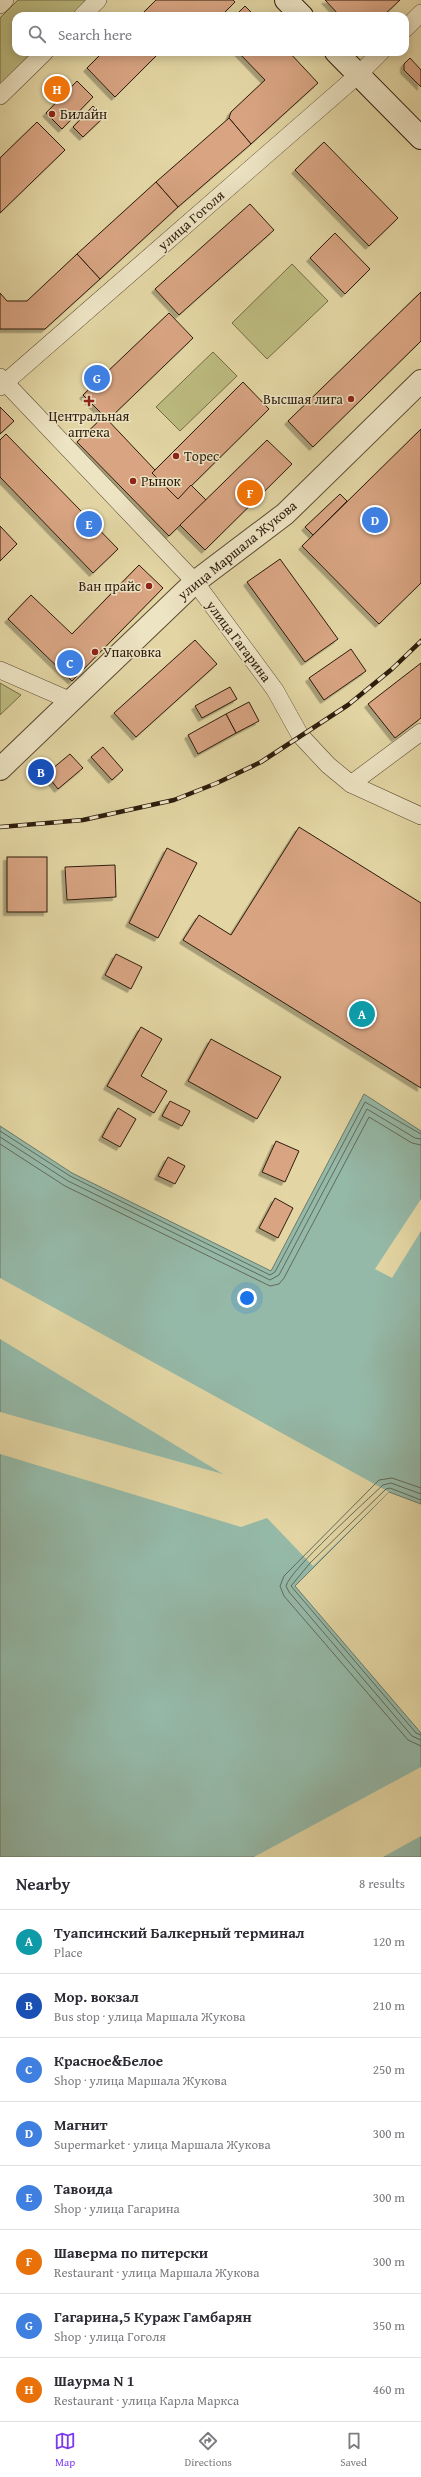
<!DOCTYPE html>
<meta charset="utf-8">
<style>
body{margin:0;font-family:"Gentium Book Plus",serif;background:#f2f2f3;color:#2b2b33}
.you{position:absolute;left:247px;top:1298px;width:14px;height:14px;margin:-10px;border:3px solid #fff;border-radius:50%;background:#1a73e8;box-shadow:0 0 0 6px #1a73e833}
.badge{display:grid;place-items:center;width:26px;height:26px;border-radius:50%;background:#7c3aed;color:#fff;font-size:13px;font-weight:700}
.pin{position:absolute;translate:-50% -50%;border:2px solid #fff;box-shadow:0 1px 4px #0006}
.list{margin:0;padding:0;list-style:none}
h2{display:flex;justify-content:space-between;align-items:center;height:52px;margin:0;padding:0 16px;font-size:17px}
h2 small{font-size:13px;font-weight:400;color:#7c7c81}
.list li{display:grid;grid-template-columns:26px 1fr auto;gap:12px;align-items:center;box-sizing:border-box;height:64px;padding:0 16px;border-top:1px solid #e1e1e2}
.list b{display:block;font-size:15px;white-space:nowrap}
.list p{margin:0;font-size:13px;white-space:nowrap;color:#7c7c81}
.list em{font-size:13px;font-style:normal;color:#7c7c81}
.icon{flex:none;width:22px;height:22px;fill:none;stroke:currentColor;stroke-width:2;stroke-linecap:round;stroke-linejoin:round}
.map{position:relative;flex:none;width:421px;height:1857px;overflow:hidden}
.search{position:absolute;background:#fff;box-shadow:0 2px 10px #0003;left:12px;right:12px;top:12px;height:44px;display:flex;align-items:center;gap:10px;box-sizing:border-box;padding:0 14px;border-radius:12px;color:#7c7c81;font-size:15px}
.sheet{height:564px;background:#fff}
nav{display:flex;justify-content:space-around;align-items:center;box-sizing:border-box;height:56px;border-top:1px solid #e1e1e2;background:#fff;font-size:11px;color:#7c7c81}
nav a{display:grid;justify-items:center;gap:2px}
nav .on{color:#7c3aed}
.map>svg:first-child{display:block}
</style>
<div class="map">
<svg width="421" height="1857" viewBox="0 0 421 1857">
<defs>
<filter id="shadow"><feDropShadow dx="-3.5" dy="3.5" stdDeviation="0" flood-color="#0004"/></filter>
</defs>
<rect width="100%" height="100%" fill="#e3d6a4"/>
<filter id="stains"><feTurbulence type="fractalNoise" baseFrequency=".005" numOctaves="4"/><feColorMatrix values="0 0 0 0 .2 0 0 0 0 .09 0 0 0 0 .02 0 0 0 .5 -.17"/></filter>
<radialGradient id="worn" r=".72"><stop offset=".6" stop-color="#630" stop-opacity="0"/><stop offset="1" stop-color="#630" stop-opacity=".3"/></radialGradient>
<g fill="#bcbb80" stroke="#756c46">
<path d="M18,0H87L71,16H16V52H34L0,85V18Z"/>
<path d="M292,264L328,301L267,359L232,323Z"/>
<path d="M213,352L237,376L180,431L156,407Z"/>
<path d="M0,683L21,695L0,715Z"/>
</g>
<path fill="#95b9a8" stroke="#6c7a6a" d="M364,1094L421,1131V1504L389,1492L295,1586L421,1733V1857H0V1126L72,1173L271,1271Z"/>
<g fill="#e3d6a4">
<path d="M421,1199V1231L392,1278L375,1269Z"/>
<path d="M0,1278L389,1492L313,1566L267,1518L241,1527L0,1454V1412L223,1474L0,1339Z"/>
<path d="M421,1767V1836L383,1857H254Z"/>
</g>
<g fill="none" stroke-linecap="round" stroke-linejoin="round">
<g stroke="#626a5a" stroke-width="1">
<path d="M0,1131L70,1176L270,1275L275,1272L365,1102L421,1134"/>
<path d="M0,1137L68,1181L270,1280L279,1275L367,1109L415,1138L421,1139"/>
<path d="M0,1144L65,1186L270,1286L279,1284L284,1278L369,1117L412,1143L421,1145"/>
<path d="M421,1488L392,1478L379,1480L284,1576L280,1586L284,1596L408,1740L421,1746"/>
<path d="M421,1494L391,1483L383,1485C367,1500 289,1571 286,1586L289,1592L412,1736L421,1740"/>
<path d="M421,1500L390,1488L386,1489L310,1563L291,1586L416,1733L421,1735"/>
</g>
</g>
<g fill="#d8a482" stroke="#2e1c0c" filter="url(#shadow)">
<path d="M156,0H233L235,2L221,16H202L199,13L196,16H140Z"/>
<path d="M325,0H400L383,16H340Z"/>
<path d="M245,6L255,16H235Z"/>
<path d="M103,52H160L115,97L87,68Z"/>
<path d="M238,52H289L318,83L251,144L229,118L231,112L265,80Z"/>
<path d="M410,58L421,70V87L404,70V64Z"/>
<path d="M77,81L93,97L62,129L46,113Z"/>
<path d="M93,106L104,117L83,137L73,127Z"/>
<path d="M229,118L251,144L178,207L156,182Z"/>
<path d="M37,122L65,150L0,213V158Z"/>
<path d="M324,142L398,218L369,246L295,170Z"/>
<path d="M156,182L178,207L100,279L77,254Z"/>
<path d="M250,204L274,230L179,315L155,289Z"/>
<path d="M335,233L370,269L345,294L310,258Z"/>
<path d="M77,254L100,279L45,329H0V293L7,301H27Z"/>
<path d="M421,292V341L313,447L288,421Z"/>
<path d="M169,313L193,338L108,420L83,395Z"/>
<path d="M243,382L269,409L178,499L152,473Z"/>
<path d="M0,407L14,421L0,434Z"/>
<path d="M104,416L155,470L152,473L178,499L191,485L206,500L169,536L77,442Z"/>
<path d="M421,429V583L379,624L302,546Z"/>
<path d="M6,434L118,549L93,573L0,477V440Z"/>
<path d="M267,440L292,464L205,550L180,525Z"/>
<path d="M340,494L347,501L313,535L305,527Z"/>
<path d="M0,526L17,544L0,561Z"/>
<path d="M280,559L338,639L305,662L247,582Z"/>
<path d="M139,565L163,588L72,681L8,619L31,595L72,634Z"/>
<path d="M195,640L217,664L136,737L114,713Z"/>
<path d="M351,649L366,671L324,700L309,678Z"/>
<path d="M421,663V718L395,738L368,704Z"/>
<path d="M230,687L237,699L202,718L195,706Z"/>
<path d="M249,702L259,721L236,733L226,714Z"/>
<path d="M226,714L236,733L198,754L188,735Z"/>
<path d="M103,747L123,770L112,780L91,757Z"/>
<path d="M70,754L83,768L58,789L46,774Z"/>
<path d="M299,827L421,903V1088L183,940L199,915L231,935Z"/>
<path d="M167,848L197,863L158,938L129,923Z"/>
<rect x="7" y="857" width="40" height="55"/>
<path d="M115,865L116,897L67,900L65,867Z"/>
<path d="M116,954L142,967L131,989L105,975Z"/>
<path d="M141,1027L162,1039L141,1076L167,1091L154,1113L107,1086Z"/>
<path d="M211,1039L281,1077L257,1119L188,1081Z"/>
<path d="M170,1101L190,1111L182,1126L162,1116Z"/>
<path d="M118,1108L136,1119L120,1147L102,1137Z"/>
<path d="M276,1141L299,1151L285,1182L262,1172Z"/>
<path d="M168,1157L185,1166L175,1184L158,1176Z"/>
<path d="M275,1198L293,1208L278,1238L259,1228Z"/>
</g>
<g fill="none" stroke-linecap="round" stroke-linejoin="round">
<g stroke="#5b4a32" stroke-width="18">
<g id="minor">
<path d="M0,5L5,0"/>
<path d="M82,16L98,0"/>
<path d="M405,29L421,13"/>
<path d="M0,96L45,52"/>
<path d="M0,377L195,582L275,690L300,735L328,765L351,784L421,816"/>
<path d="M0,387L358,75L381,52"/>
<path d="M0,670L69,700"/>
<path d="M351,784L421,732"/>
</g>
</g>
<g stroke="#5b4a32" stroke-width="24">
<path id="tertiary" d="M0,769L195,582L285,514L421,381"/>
</g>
<g stroke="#2e1c0c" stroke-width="24">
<g id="secondary">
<path d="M286,0L302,16"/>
<path d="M336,52L421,138"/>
</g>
</g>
<use href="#minor" stroke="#ede4c4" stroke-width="17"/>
<use href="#tertiary" stroke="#ede4c4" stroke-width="22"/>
<use href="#secondary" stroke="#ede4c4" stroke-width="22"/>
<g stroke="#2e1c0c" stroke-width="4.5">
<path id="rail" d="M0,827L83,820L174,800L217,783L261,762L348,705L392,669L421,641"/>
</g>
<use href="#rail" stroke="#ede4c4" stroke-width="3" stroke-dasharray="9" stroke-linecap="butt"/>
</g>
<g fill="#8f2418" stroke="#ede4c4" stroke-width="1.5">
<circle cx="52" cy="114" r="4"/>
<circle cx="351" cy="399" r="4"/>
<path d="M87 395h4v4h4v4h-4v4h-4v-4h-4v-4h4z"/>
<circle cx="176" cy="456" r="4"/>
<circle cx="133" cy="481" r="4"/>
<circle cx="149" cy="586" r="4"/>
<circle cx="95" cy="652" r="4"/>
</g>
<g text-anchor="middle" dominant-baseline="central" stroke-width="3" stroke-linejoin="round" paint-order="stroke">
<g font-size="14" fill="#2e1c0c" stroke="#ede4c4" text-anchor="start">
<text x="60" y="114">Билайн</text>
<text x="343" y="399" text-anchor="end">Высшая лига</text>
<text x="89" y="416" text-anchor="middle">Центральная<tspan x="89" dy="16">аптека</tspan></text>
<text x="184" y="456">Торес</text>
<text x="141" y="481">Рынок</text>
<text x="141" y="586" text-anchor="end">Ван прайс</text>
<text x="103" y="652">Упаковка</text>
</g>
<g font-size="14" fill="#2e1c0c" stroke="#ede4c4">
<text transform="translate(191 220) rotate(-41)">улица Гоголя</text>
<text transform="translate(237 550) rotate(-39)">улица Маршала Жукова</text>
<text transform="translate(239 641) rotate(53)">улица Гагарина</text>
</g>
</g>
<rect width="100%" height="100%" filter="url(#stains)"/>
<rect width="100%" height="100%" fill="url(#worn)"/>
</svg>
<div class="you"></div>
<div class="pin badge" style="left:362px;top:1014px;background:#0f9aa8">A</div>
<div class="pin badge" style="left:41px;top:772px;background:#1a4fb4">B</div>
<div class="pin badge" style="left:70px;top:663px;background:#3f7fe0">C</div>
<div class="pin badge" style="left:375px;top:520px;background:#3f7fe0">D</div>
<div class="pin badge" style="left:89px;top:524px;background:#3f7fe0">E</div>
<div class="pin badge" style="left:250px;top:493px;background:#e8710a">F</div>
<div class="pin badge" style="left:97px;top:378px;background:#3f7fe0">G</div>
<div class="pin badge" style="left:57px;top:89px;background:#e8710a">H</div>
<div class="search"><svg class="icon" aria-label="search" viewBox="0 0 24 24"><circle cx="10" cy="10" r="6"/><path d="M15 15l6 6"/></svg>Search here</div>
</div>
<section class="sheet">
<h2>Nearby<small>8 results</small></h2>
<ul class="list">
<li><span class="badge" style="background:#0f9aa8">A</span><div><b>Туапсинский Балкерный терминал</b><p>Place</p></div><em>120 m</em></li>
<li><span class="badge" style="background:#1a4fb4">B</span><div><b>Мор. вокзал</b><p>Bus stop · улица Маршала Жукова</p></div><em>210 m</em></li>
<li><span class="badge" style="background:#3f7fe0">C</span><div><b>Красное&amp;Белое</b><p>Shop · улица Маршала Жукова</p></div><em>250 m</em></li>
<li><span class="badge" style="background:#3f7fe0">D</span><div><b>Магнит</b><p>Supermarket · улица Маршала Жукова</p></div><em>300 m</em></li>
<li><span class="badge" style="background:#3f7fe0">E</span><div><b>Тавоида</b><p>Shop · улица Гагарина</p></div><em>300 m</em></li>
<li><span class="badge" style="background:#e8710a">F</span><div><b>Шаверма по питерски</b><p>Restaurant · улица Маршала Жукова</p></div><em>300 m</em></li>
<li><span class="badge" style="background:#3f7fe0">G</span><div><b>Гагарина,5 Кураж Гамбарян</b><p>Shop · улица Гоголя</p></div><em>350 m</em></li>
<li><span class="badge" style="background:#e8710a">H</span><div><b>Шаурма N 1</b><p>Restaurant · улица Карла Маркса</p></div><em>460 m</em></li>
</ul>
</section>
<nav>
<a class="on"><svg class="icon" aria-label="map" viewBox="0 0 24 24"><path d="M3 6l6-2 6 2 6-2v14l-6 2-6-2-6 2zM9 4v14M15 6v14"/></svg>Map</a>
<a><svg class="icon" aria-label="directions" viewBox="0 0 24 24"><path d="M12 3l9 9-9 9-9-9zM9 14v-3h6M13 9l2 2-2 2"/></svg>Directions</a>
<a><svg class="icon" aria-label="saved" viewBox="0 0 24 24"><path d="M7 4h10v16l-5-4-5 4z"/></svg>Saved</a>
</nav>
